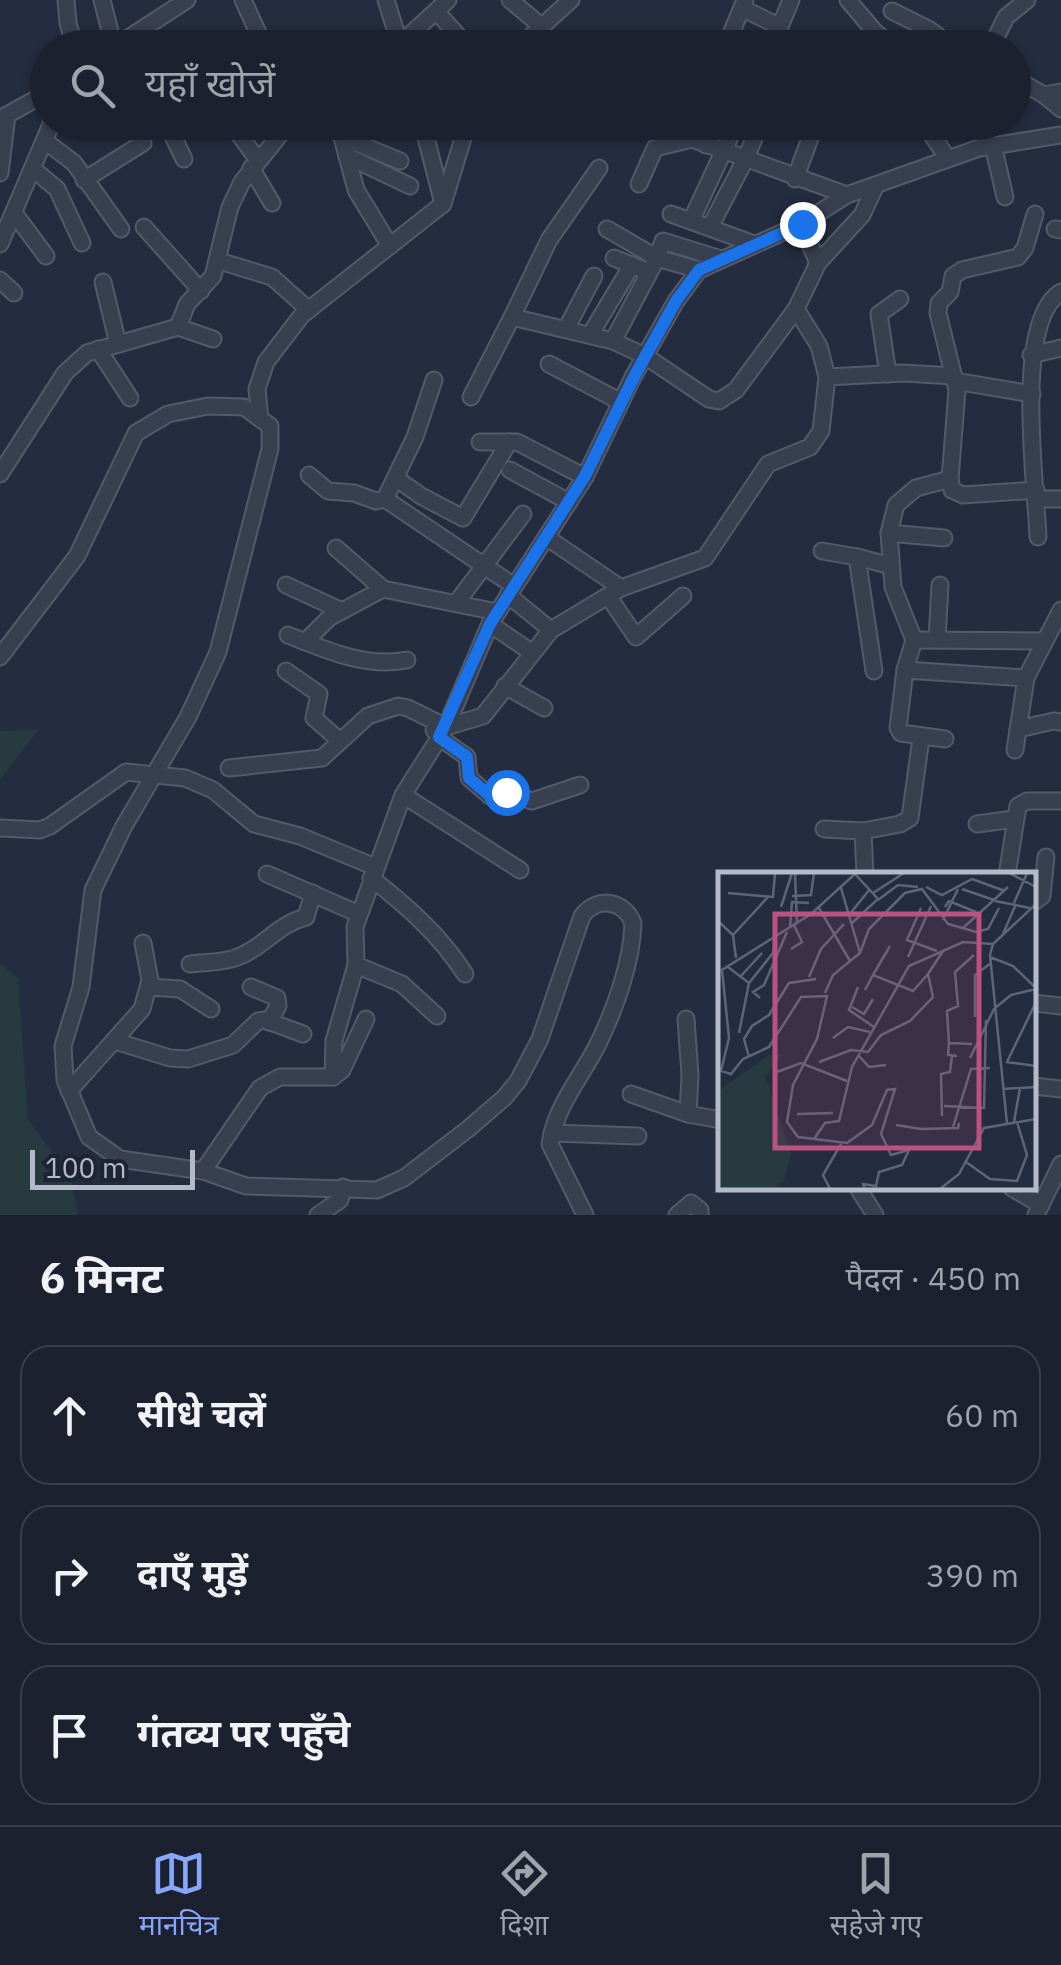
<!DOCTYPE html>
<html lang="hi">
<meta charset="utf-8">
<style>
body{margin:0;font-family:"IBM Plex Sans","Noto Sans Devanagari",sans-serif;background:#242937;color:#f1f3f6}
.scale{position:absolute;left:30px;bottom:25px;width:165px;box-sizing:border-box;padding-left:10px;border:5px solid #b4baca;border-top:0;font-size:28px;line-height:35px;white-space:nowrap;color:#b4baca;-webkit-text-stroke:8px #1d2434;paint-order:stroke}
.stop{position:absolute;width:30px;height:30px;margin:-22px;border:8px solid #1a73e8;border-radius:50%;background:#fff}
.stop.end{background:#1a73e8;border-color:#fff;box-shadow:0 2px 10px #0008}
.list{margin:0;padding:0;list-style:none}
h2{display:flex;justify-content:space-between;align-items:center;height:130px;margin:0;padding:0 40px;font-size:42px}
h2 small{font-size:32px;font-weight:400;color:#a0a3aa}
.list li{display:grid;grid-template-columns:65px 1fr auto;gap:30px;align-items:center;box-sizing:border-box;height:140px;margin:0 20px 20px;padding:0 20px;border:2px solid #393e4b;border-radius:30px}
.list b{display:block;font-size:38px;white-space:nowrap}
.list em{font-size:32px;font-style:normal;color:#a0a3aa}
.icon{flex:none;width:55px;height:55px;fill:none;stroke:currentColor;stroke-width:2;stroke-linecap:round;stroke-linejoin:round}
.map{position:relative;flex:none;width:1061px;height:1215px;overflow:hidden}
.search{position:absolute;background:#1b212f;box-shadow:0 2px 8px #0004;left:30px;right:30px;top:30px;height:110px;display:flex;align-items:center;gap:25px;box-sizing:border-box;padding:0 35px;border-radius:55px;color:#a0a3aa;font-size:38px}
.sheet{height:610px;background:#1b212f}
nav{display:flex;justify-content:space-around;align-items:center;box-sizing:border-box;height:140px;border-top:2px solid #393e4b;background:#1b212f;font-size:28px;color:#a0a3aa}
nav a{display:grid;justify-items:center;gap:5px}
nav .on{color:#88a7fb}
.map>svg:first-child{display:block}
</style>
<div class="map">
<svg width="1061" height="1215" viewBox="0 0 1061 1215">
<rect width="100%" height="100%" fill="#242c3f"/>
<g fill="#263a40">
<path d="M39,729L0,780V731Z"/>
<path d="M0,964L18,978L28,1119L71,1178L78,1215H0Z"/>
</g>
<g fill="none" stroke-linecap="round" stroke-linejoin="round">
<g stroke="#535a6a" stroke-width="19">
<g id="minor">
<path d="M66,0L68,23L75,48"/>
<path d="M102,0L114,47"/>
<path d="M243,0L265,48"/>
<path d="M386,0L401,48"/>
<path d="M510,0L540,25"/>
<path d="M848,0L875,32L895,48"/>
<path d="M742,8L780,27"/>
<path d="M436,11L469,48"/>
<path d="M892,11L930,30L954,48"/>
<path d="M400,44L448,0"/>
<path d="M113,48L187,0"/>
<path d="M518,48L571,0"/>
<path d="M725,48L745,0"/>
<path d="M771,48L791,0"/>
<path d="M991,48L1006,17L1027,0"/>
<path d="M1014,78L1044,95L1061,92"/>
<path d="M1044,95L1061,109"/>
<path d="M0,119L48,92"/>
<path d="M166,122L184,159"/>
<path d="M230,122L258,160"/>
<path d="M329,122L342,137L356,190L390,246"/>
<path d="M422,122L443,204"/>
<path d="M691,122L692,139L847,195"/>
<path d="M918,122L926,126L948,159"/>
<path d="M342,137L400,161"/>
<path d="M45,141L74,163L121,229"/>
<path d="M706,145L716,122"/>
<path d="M993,145L1005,197"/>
<path d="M347,156L410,186"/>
<path d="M251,168L272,203"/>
<path d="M33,169L57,189L82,243"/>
<path d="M0,173L7,115"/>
<path d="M795,179L816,122"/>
<path d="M84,180L143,143L139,122"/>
<path d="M639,184L655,148L692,139"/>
<path d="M14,213L46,256"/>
<path d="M671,214L754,244"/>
<path d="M691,221L737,122"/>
<path d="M801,224L818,263"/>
<path d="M144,227L201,291"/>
<path d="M710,227L745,160L761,122"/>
<path d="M607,229L657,258L613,341"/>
<path d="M1055,229L1061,230"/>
<path d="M0,244L52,122"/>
<path d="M614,258L641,269"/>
<path d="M219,261L272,277L309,310"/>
<path d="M699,270L657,258L663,241L721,259"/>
<path d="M0,280L14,293"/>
<path d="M103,282L118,344"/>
<path d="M512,317L549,240L599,168"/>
<path d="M178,327L187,304L213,276L230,207L242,182L290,122"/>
<path d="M566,329L594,276"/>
<path d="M590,335L632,265"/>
<path d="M98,349L130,398"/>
<path d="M1031,355L1061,348"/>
<path d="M549,364L621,402"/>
<path d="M888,374L879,314L900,299"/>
<path d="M827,377L903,373L954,376"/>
<path d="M434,380L415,437L385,499L514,586"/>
<path d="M955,381L1032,394"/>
<path d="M471,397L512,317L613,341L645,356L709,399L719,401L736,390L796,309"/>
<path d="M260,419L257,389L266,362L302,315L443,204L468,122"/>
<path d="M480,442H517L585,477"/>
<path d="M510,470L569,502"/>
<path d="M0,474L65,373L87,353L178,327L213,339"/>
<path d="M309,475L328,491L354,493L376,501L385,499"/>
<path d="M397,479L421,496L463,518L509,442"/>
<path d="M950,479L952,490L963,495L1036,490"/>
<path d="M1037,499H1061"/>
<path d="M889,533L944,538"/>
<path d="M546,537L621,588"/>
<path d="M1038,537C1036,484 1013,321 1061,292"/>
<path d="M336,548L383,589"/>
<path d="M822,551L857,557"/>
<path d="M286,585L342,611"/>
<path d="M508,595L551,630"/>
<path d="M608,596L636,637L683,596"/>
<path d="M457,602L523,514"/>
<path d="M490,624L531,652"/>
<path d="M288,635C326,650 365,668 407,660"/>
<path d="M937,639L940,585"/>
<path d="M914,640L1042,641"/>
<path d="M305,642L329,618L383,589L497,612"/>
<path d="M0,657L77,556L136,433L168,414L208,406L244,407L270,426V449L218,652L188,717L124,826L93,890L81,987L63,1046L65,1080L89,1137L120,1159L203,1171L246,1186L377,1190L404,1178L468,1129L504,1098L518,1081L540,1039L582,916C597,896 624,900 633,923C632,962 615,1009 598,1044C582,1076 555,1107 550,1144L585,1215"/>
<path d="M905,670L914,640L893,587L889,533L896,505L916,488L950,479L957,390L938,313L939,303L950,292L953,276L962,270L1018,257L1025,248L1035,214"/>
<path d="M286,671L319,694L314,718L340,741"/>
<path d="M874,671L857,557L891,566"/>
<path d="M505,686L544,708"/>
<path d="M1018,729L1054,721L1061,722"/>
<path d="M434,730L439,737L467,757L469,778L490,796L506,792L532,801L580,785"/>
<path d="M945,739L901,733L898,728L905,670L1026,678"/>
<path d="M1015,750L1026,678L1061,610"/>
<path d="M229,768L322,758L368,716L398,706L408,708L446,727L483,716L551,630L621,588L705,558L768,464L810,447L821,431L827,377L819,346L796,309L818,263L862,215L876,185"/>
<path d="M403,795L520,870"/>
<path d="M977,824L1014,819"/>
<path d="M0,828L40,830L50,826L126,772L185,778L213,790L254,824L300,836L375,867"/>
<path d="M824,829L863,831"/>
<path d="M267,874L359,914"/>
<path d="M865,875L863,831L900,824L910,818L921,738"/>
<path d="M1007,875L1018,806L1027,801H1061"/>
<path d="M371,878C407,906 440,935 465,974"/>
<path d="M1034,902L1042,896L1046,857"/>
<path d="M190,964C205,962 223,963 238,957C264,947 278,924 306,917L313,893"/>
<path d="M356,965L402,984L437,1016"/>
<path d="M149,987L180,989L211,1009"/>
<path d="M251,987L277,998L278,1006L269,1022"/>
<path d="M1034,1003L1061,1006"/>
<path d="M686,1019L690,1075L688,1114"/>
<path d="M115,1041L170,1058L188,1059L233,1045L258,1021L265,1020L303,1034"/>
<path d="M333,1077L342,1070L366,1019"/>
<path d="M1034,1086L1061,1089"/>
<path d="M69,1091L142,1009L150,980L143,943"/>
<path d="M631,1094L688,1114L721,1120"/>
<path d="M552,1133L638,1136"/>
<path d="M203,1171L260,1088L280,1077H333L334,1041L356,965L355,927L403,795L446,727L490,624L585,477L633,377L676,301L699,270L801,224L847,195L979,148L1061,135"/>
<path d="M858,1188L875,1215"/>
<path d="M1012,1188L1041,1205"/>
<path d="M318,1215L340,1200L343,1187"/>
<path d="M677,1215L691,1203L700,1210V1215"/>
<path d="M1036,1215L1061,1164"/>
</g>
</g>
<use href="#minor" stroke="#383f4f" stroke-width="15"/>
</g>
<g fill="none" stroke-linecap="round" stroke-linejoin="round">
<path stroke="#1a73e8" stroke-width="12" d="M506,792L490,796L469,778L467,757L439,737L490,624L585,476L634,377L676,301L699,270L802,224"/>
</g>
<g transform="translate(718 872)">
<rect width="318" height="318" fill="#242c3f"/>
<path d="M64,182L48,205L73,282L66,309L55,317H0V219L51,183Z" fill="#263a40"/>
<path fill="none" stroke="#5e6577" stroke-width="2.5" d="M77,1L79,51M138,1L93,42L4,98L11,166L3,199L13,202L25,187L51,175L83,125L109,124L99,167L75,213L69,250L80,265L129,271L154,253L169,218L177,217L163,262L173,283L191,278L184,293L161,300L158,314L145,312L147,317M291,1L318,15M254,7L287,19M208,15L224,23L254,7M123,16L142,81M244,17L276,28M10,21L55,25L57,1M155,21L186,1M74,24L93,23L96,1M160,28L180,13L200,15M277,29L312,36M296,31L309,1M318,32L275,72L272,83L289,252L318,247M63,35L74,1M227,35L231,29L258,40M101,36L132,89M203,36L189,68L219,79M131,43L152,17M225,48L240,17M0,49L15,63L18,86M134,51L160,27L137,2M72,55L74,30L91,31M245,56L290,15M285,62L298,32M15,63L50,25M73,77L84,70L76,53M190,85L213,34M272,85L295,94L318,116M10,95L31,111L21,161M155,103L172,74M22,105L44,81M91,105L103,77L126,52M31,111L55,81L58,64M140,115L131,138L156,155M147,118L155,103L195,119L210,102M107,121L115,103L142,81L151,57L187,21L204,17L230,52L258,60L270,57L281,36M42,126L35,120L46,113L69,60M134,135L146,142L155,127M257,145V103L273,91M115,166L130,155L152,160M231,171L229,139L240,134L237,100L256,83M141,184L151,195L168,193M239,184L230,183L231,171L254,172M31,185L26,167L34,154L51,143L71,111L98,107M252,186L276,137L293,123L318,117M101,190L133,178L150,180L163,163L192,149L215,125L210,102L225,79M288,190L318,194M289,190L318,130M56,201L83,191L129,209M285,217L318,215M226,234L266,236L268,148M79,242L115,241M224,244L223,202L232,200L234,184M296,250L302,216M178,253L203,257L240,256L241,251M235,255L253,197L272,196M96,267L107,251L121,249L134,195L191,94L245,70L275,72M248,290L272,307L299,309L309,283L299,250M112,317L105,303L123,272M222,317L241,302L266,256L289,252"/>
<path fill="#bd5182" fill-opacity="0.15" stroke="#bd5182" stroke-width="5" d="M57,42H261V276H57Z"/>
<rect width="318" height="318" fill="none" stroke="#b4baca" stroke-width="5"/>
</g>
</svg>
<div class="scale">100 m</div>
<div class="stop" style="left:506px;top:792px"></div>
<div class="stop end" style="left:802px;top:224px"></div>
<div class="search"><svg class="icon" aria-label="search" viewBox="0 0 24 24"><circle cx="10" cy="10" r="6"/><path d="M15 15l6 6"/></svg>यहाँ खोजें</div>
</div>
<section class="sheet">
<h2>6 मिनट<small>पैदल · 450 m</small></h2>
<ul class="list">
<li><svg class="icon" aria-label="ahead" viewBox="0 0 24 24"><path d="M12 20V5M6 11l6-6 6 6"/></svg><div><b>सीधे चलें</b></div><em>60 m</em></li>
<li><svg class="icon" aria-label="right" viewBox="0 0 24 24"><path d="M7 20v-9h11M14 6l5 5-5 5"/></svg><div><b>दाएँ मुड़ें</b></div><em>390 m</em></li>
<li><svg class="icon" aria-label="arrive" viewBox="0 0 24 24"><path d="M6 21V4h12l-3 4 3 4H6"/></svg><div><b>गंतव्य पर पहुँचे</b></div></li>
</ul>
</section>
<nav>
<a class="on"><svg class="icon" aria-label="map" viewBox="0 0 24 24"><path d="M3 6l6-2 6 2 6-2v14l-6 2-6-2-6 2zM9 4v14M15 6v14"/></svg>मानचित्र</a>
<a><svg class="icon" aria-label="directions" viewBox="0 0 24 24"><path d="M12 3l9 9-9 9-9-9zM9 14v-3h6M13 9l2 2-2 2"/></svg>दिशा</a>
<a><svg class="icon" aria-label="saved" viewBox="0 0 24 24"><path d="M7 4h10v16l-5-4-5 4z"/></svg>सहेजे गए</a>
</nav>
